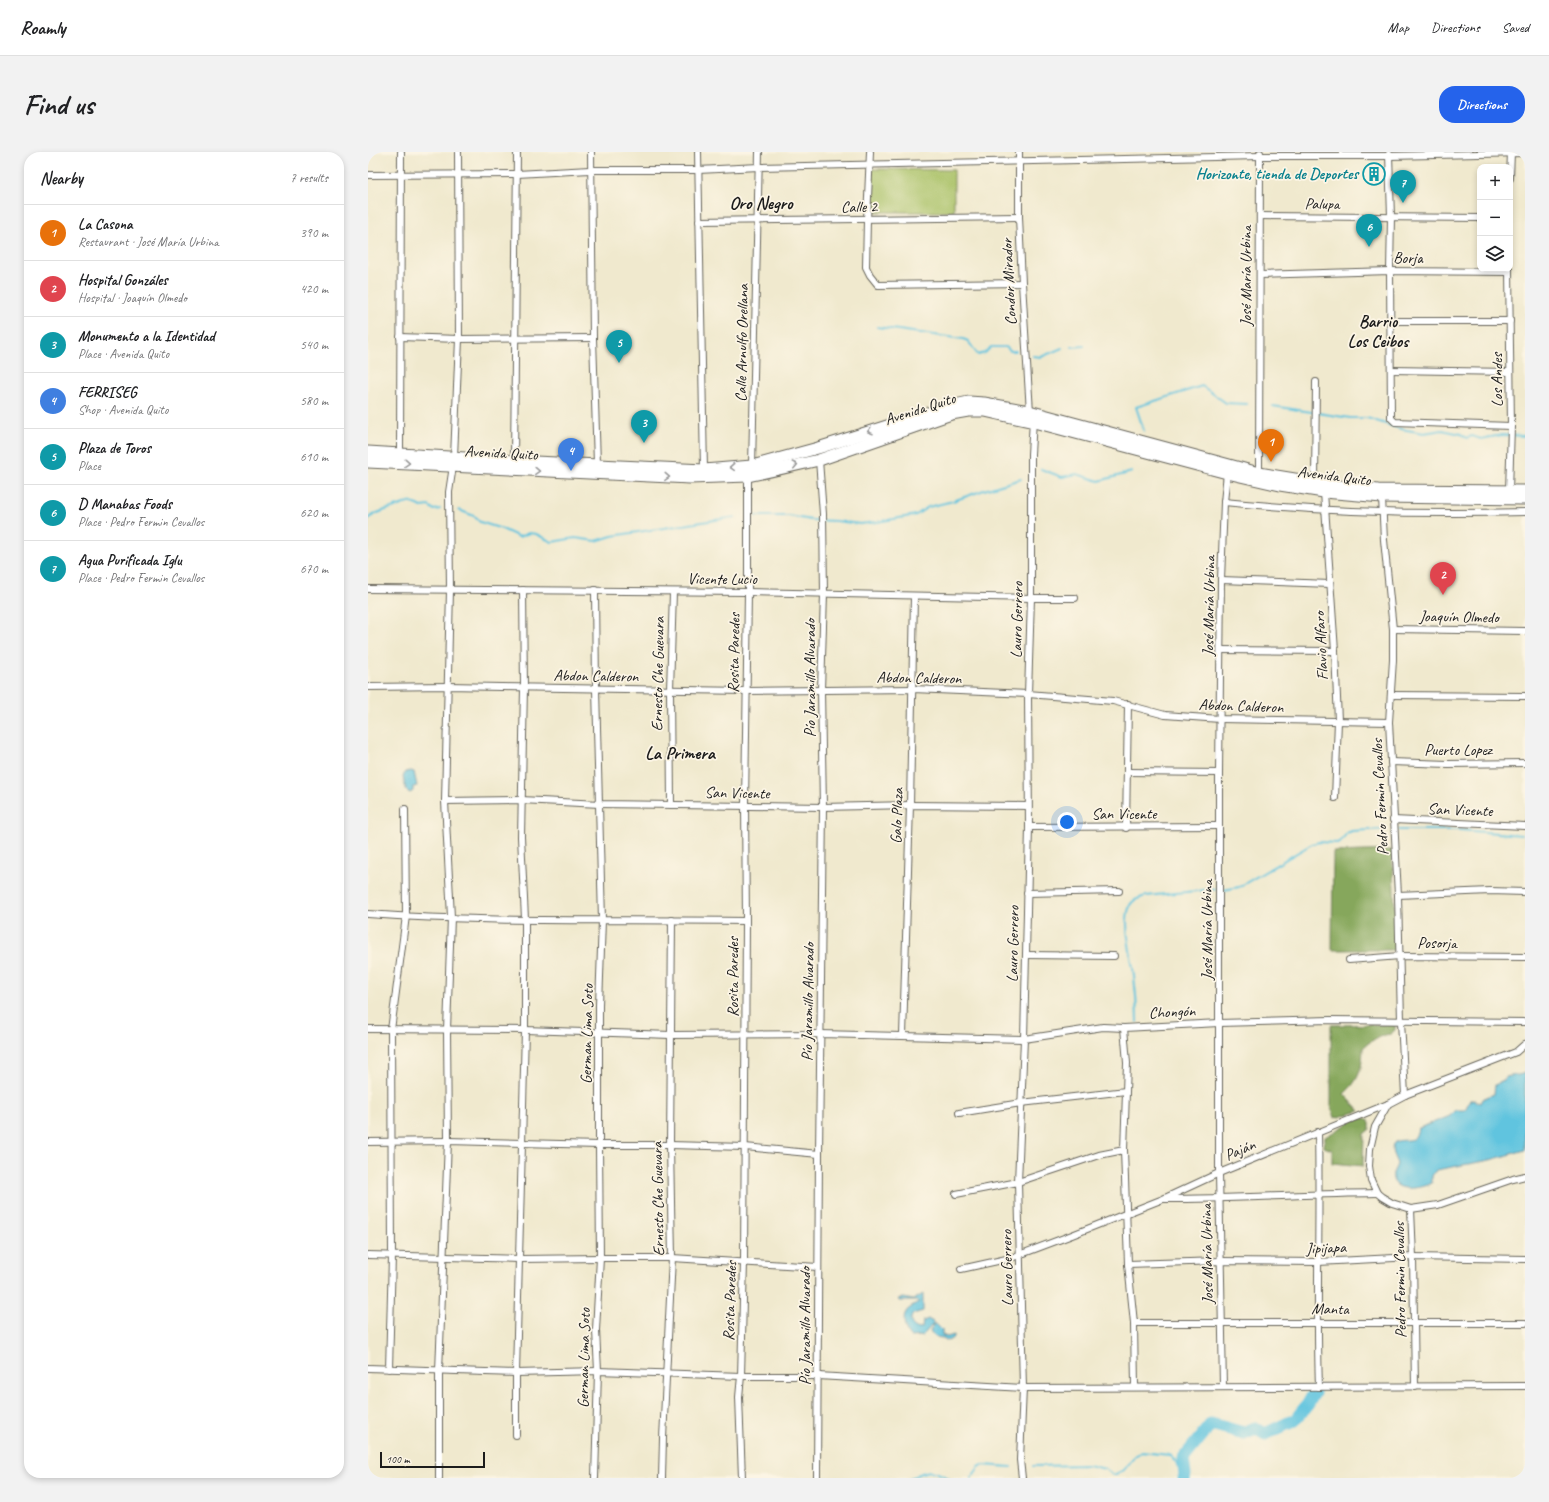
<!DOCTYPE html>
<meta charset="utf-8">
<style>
body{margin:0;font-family:Caveat,sans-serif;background:#f2f2f2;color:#202124}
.controls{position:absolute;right:12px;top:12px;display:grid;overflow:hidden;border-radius:8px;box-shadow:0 2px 6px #0003}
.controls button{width:36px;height:36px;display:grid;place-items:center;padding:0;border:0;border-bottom:1px solid #e0e0e0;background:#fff;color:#202124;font:20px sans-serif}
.scale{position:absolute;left:12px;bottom:10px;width:105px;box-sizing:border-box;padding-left:4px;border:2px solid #1c1c1c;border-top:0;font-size:11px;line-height:14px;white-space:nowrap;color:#1c1c1c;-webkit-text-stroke:3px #fcf5e5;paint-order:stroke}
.you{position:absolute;left:699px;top:670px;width:14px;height:14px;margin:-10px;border:3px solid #fff;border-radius:50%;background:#1a73e8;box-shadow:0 0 0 6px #1a73e833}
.badge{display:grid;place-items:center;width:26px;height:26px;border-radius:50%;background:#2563eb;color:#fff;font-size:13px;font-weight:700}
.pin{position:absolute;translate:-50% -33px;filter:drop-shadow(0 1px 2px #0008)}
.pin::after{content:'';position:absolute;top:21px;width:14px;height:12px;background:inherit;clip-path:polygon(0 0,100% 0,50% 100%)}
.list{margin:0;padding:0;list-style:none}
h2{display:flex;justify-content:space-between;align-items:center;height:52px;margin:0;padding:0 16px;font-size:17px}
h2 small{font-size:13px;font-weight:400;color:#757577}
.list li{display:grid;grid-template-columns:26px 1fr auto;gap:12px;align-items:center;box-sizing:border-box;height:56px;padding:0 16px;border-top:1px solid #e0e0e0}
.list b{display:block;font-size:15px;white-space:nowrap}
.list p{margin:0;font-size:13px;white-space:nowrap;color:#757577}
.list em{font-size:13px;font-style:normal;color:#757577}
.icon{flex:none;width:22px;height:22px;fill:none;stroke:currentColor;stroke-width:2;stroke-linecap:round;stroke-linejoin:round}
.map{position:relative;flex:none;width:1157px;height:1326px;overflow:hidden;border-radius:16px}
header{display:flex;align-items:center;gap:24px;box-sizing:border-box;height:56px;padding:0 20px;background:#fff;border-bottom:1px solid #e0e0e0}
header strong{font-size:19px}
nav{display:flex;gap:22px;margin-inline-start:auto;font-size:14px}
.intro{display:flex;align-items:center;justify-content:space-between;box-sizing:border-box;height:96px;padding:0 24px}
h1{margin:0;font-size:28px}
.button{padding:10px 18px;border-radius:16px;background:#2563eb;color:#fff;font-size:14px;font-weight:700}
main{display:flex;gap:24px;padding:0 24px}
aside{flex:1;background:#fff;border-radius:16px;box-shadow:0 2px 6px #0003}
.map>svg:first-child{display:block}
</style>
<header>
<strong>Roamly</strong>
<nav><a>Map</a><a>Directions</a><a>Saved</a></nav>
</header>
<div class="intro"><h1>Find us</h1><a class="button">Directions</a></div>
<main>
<aside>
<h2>Nearby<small>7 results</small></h2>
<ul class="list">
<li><span class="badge" style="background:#e8710a">1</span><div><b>La Casona</b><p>Restaurant · José María Urbina</p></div><em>390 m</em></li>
<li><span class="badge" style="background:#e0444e">2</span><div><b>Hospital Gonzáles</b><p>Hospital · Joaquín Olmedo</p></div><em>420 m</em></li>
<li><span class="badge" style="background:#0f9aa8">3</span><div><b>Monumento a la Identidad</b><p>Place · Avenida Quito</p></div><em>540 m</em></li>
<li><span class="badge" style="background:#3f7fe0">4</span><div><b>FERRISEG</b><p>Shop · Avenida Quito</p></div><em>580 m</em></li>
<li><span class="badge" style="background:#0f9aa8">5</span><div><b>Plaza de Toros</b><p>Place</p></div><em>610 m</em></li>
<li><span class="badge" style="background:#0f9aa8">6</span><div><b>D Manabas Foods</b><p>Place · Pedro Fermin Cevallos</p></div><em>620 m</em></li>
<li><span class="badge" style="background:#0f9aa8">7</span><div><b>Agua Purificada Iglu</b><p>Place · Pedro Fermin Cevallos</p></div><em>670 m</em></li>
</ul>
</aside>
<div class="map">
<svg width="1157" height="1326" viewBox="0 0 1157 1326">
<rect width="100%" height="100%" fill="#fcf5e5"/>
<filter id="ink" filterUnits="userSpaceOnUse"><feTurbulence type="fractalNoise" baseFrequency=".025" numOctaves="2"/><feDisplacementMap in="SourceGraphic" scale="8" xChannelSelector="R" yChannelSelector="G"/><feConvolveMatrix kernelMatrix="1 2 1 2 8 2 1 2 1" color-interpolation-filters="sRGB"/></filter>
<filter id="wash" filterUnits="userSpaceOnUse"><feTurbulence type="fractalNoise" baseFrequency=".012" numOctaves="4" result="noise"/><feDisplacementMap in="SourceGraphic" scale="16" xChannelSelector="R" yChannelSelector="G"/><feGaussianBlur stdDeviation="0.9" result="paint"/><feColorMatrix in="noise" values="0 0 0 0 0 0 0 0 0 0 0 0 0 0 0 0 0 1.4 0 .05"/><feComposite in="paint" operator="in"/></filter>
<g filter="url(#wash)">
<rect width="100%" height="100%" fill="#f0e9ce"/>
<path fill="#a9c166" stroke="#626e41" d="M504,17L586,18V60H504Z"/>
<g fill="#86a75b" stroke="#51623c">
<path d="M1024,698L1029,798H964L965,700Z"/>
<path d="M1027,872V878L1023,882C1012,883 1002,889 995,896C994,917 992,927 976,942L992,959L967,966L963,953V873Z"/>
<path d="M998,966L1002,971V977L996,982L995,1014L964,1011V998L956,995L957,985L986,968Z"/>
</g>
<g fill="#61c4df" stroke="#3e707e">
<path d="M43,619L46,620L49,634L45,635V639L42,641L38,638L35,624L38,620Z"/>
<path d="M1157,921V998L1122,1008L1068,1018L1064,1024V1031C1054,1037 1021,1042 1025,1021C1026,1019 1028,1015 1029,1012C1028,1008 1024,1002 1024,997C1024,983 1041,992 1047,985C1049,982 1049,978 1051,976L1082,964L1087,958H1097L1102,948L1107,947L1109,950L1112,951L1114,947L1126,942L1127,933L1136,928L1138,925C1145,923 1150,924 1157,921Z"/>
<path d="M555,1142V1159L545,1162C540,1169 544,1175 551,1177L554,1176L555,1169L560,1167L565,1170V1172L554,1184L542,1185C537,1180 534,1167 538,1160C541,1155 547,1154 551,1150L548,1149H532L531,1147L536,1146L545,1148Z"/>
<path d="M567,1171L574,1178V1183L579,1185L586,1183V1185L580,1189L575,1186L567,1185L562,1179Z"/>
</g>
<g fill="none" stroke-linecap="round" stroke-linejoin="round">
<g stroke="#61c4df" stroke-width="2">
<path d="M509,175L595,187L600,189L610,203L617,201L623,195H638L642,199H648"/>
<path d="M704,195L716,194"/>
<path d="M665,204L673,205L694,196"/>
<path d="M905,254L982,266H999L1033,277L1056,281L1074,278L1093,282L1099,286L1104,284L1113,287L1134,283L1157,284"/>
<path d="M776,279L768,255L834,234L858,251L879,252"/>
<path d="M673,317L694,325L709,322L731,329L764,320"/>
<path d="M91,358L106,364L112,370L134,377L151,385L161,381L168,382L184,390L207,386L228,389L244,384L367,365"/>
<path d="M388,364H421L443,368L468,369L492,372L509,370L548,363L560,355L585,349L616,338L653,327"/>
<path d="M0,367C9,358 28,356 41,350L54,355L61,354L66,358L72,357"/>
<path d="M1031,678H1092L1154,683"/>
<path d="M856,738L871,735L944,692L951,690L969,691L972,690L979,681L984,679L1018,677"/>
<path d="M769,870C769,855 768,839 766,824C764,805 755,773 761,756C763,748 771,746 778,744L849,737"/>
<path d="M665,1314L720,1313L737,1317L746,1323L756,1318L767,1304L773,1300L802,1303L811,1313L817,1323"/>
<path d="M543,1326C559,1317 565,1317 580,1326"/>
<path d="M603,1326L611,1315L615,1313L643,1315"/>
</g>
<path stroke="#61c4df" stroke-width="13" d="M816,1326L817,1323L815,1307L843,1272L876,1281L887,1276L897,1282L927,1268L940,1252L946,1241"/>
</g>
</g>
<g filter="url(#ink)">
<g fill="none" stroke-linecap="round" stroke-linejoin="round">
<g stroke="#66645a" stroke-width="8">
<g id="minor">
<path d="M223,0L225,186L229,312"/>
<path d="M330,0L336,318"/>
<path d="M502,0L499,68L498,115L502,123L510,133L654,131"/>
<path d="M651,0V65L654,131L662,260"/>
<path d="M1021,2L1023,65L1022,119L1023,266L1027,270L1143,274"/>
<path d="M0,23L149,22L222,18H330L391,15L892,4H1021L1157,1"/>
<path d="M1142,26L1143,0"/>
<path d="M892,64L1112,66"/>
<path d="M331,69L651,65"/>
<path d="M1141,117L1143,274L1141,339"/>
<path d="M892,123L1022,119L1141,120"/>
<path d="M1022,169H1142"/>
<path d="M32,185L91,187L225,186"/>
<path d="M1023,218L1142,220"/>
<path d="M32,302L33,0"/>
<path d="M86,305L91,187L90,0"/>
<path d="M146,309L149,0"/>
<path d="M384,314L391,0"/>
<path d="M891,321L892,1"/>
<path d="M947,331L948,230"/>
<path d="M956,340L967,499L970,569L967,646"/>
<path d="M1014,345L1016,388L1025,477V508L1021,570L1030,743L1033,869L1037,943"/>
<path d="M856,350C957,360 1056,363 1157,360"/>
<path d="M853,428L962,432"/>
<path d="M0,437L380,440L663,446H707"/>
<path d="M227,438L228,537L234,768L231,853V993L232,1106L228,1178L230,1219L227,1326"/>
<path d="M1025,477L1157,479"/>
<path d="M853,498L967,499"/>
<path d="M0,535L79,534L378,539L545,537L660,542L745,549L797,563L852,567L1021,570"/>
<path d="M1023,543L1157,544"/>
<path d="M1023,610L1080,612L1157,611"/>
<path d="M760,620L851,621"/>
<path d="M77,649L153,648L232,652L455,655L542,653L660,654"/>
<path d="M303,653L302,538L305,440"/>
<path d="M1025,668L1157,674"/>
<path d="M661,675L851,674"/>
<path d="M758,676L760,552"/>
<path d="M659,741L751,739"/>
<path d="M1030,743L1122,739L1157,740"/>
<path d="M0,762C126,771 252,767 378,769"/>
<path d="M658,803L746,804"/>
<path d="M981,808L1032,804L1157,805"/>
<path d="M756,876L759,911L756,998L760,1112L766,1171L767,1235"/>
<path d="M0,877L157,878L303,883L452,882L656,887L735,875L756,876L851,871L962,868L1157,870"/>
<path d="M535,884L542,653L546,444"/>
<path d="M1020,952L1007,975L1002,997L1001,1014L1003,1028L1009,1041L1014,1045L1024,1051L1043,1057L1070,1053L1145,1027L1157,1024"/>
<path d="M591,961L653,951L758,939"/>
<path d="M950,980C952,1065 948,1150 951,1235"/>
<path d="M0,990L80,989L231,993H302L377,995L451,1002"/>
<path d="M588,1042L650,1030L731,1003L756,998"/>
<path d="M797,1047C867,1047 938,1042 1009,1041"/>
<path d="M1043,1057L1045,1105L1047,1235"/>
<path d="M0,1103L152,1107L232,1106H304L450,1115"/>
<path d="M760,1112L852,1109L950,1110L1045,1105L1157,1107"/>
<path d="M593,1117L643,1106L704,1083L795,1047L851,1021L1020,952L1037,943L1148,900L1157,892"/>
<path d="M766,1171H1157"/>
<path d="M0,1216L148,1221L230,1219L373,1224H450L655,1236L1157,1234"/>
<path d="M21,1217L24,1104L23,878L38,764L37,657"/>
<path d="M855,1235L851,1021V621L853,428L856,350L859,321"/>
<path d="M148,1283V1221L157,878V767L153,685L156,536L155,438"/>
<path d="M71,1326V1219L80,989L79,878L83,765L77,649L82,438L81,340L85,314"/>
<path d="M294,1326L295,1286L304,1106L302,993L304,768"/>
<path d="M374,1326L371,1245L373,1224L376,1110L378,769L377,653L380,440V324"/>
<path d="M449,1326L451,1002L455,655L453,538L456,442L455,362L451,308"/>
<path d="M654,1326L652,1308L655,1236L650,1030L656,887L661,675L660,542L663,446V302L665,268"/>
</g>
</g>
<g stroke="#66645a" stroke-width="13">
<g id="trunk">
<path d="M0,300L146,309L336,318L384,314L450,296L582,254L601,250L616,251L661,259L891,321L963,333L1010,338L1157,339"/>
<path d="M0,310L322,326L380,324L451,308L583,262L600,259H617L666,270L859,321L912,333L956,340L1014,345L1157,347"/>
</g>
</g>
<use href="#minor" stroke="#fff" stroke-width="6"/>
<use href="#trunk" stroke="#fff" stroke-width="11"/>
</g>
<defs><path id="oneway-chevron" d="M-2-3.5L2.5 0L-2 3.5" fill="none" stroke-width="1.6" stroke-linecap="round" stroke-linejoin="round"/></defs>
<g stroke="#999">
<use href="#oneway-chevron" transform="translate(502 279) rotate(162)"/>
<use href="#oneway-chevron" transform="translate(39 311) rotate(4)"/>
<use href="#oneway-chevron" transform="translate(427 313) rotate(-13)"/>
<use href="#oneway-chevron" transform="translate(364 315) rotate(176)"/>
<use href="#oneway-chevron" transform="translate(169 319) rotate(3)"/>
<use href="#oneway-chevron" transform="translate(299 325) rotate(3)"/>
</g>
</g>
<defs>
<g id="building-ring" transform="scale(1.15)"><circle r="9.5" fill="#fcf5e5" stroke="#0f9aa8" stroke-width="1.5"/><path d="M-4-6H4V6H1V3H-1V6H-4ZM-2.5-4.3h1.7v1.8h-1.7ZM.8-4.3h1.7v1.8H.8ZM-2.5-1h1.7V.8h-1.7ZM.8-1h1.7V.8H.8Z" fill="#0f9aa8"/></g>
</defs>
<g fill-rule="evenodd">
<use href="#building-ring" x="1006" y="22"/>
</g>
<g text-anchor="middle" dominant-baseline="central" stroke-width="3.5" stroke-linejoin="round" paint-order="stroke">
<g font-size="16" font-weight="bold" fill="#0d838f" stroke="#fcf5e5" text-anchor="end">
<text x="990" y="22">Horizonte, tienda de Deportes</text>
</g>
<g font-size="16" fill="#1c1c1c" stroke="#fcf5e5">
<text transform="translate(954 52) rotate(1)">Palupa</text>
<text transform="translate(491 55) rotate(-1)">Calle 2</text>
<text x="1040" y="106">Borja</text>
<text transform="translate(878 124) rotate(-90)">José María Urbina</text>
<text transform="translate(641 130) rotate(-93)">Condor Mirador</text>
<text transform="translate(374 191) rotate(-89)">Calle Arnulfo Orellana</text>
<text transform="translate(1129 228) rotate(-90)">Los Andes</text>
<text transform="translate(552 257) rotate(-18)">Avenida Quito</text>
<text transform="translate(133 301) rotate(3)">Avenida Quito</text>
<text transform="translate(966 324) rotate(7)">Avenida Quito</text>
<text x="354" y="427">Vicente Lucio</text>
<text transform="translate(841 454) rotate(-89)">José María Urbina</text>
<text transform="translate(1091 465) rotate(1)">Joaquín Olmedo</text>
<text transform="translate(649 468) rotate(-89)">Lauro Gerrero</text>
<text transform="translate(953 494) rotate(-93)">Flavio Alfaro</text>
<text transform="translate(366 501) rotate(-89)">Rosita Paredes</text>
<text transform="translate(290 522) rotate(-89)">Ernesto Che Guevara</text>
<text transform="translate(228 524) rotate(1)">Abdon Calderon</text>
<text transform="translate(442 526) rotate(-90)">Pío Jaramillo Alvarado</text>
<text transform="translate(551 526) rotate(1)">Abdon Calderon</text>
<text transform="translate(873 554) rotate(2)">Abdon Calderon</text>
<text x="1090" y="598">Puerto Lopez</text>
<text transform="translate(369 641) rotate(1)">San Vicente</text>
<text transform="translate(1012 645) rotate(-93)">Pedro Fermin Cevallos</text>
<text transform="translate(1092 658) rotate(2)">San Vicente</text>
<text x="756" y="662">San Vicente</text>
<text transform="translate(529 664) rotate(-88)">Galo Plaza</text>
<text transform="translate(839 778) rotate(-90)">José María Urbina</text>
<text x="1069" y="791">Posorja</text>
<text transform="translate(645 792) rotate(-89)">Lauro Gerrero</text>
<text transform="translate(365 825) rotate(-90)">Rosita Paredes</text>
<text transform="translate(440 850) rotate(-89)">Pío Jaramillo Alvarado</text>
<text transform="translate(804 860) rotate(-3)">Chongón</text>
<text transform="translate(219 882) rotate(-89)">German Lima Soto</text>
<text transform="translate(872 998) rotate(-23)">Paján</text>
<text transform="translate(290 1047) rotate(-91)">Ernesto Che Guevara</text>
<text transform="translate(958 1096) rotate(-2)">Jipijapa</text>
<text transform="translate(839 1102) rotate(-91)">José María Urbina</text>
<text transform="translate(639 1116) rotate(-91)">Lauro Gerrero</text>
<text transform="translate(1032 1128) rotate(-91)">Pedro Fermin Cevallos</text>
<text transform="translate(362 1149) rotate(-88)">Rosita Paredes</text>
<text transform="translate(962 1157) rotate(1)">Manta</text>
<text transform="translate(437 1174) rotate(-90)">Pío Jaramillo Alvarado</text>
<text transform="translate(216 1206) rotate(-89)">German Lima Soto</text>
</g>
<g font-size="17" font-weight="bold" fill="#1c1c1c" stroke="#fcf5e5">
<text x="1010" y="169">Barrio<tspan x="1010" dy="20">Los Ceibos</tspan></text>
</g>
<g font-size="18" font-weight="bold" fill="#1c1c1c" stroke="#fcf5e5">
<text x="393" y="51">Oro Negro</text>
<text x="312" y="601">La Primera</text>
</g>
</g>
</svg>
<div class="controls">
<button>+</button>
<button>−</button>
<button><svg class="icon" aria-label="layers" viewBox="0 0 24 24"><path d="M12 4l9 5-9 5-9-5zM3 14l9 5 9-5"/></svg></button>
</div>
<div class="scale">100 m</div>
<div class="you"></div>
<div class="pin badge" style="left:903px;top:310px;background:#e8710a">1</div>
<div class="pin badge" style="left:1075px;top:443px;background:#e0444e">2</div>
<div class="pin badge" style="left:276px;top:291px;background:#0f9aa8">3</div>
<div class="pin badge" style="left:203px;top:319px;background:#3f7fe0">4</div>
<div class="pin badge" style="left:251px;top:211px;background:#0f9aa8">5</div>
<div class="pin badge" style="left:1001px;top:95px;background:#0f9aa8">6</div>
<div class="pin badge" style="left:1035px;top:51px;background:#0f9aa8">7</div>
</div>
</main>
